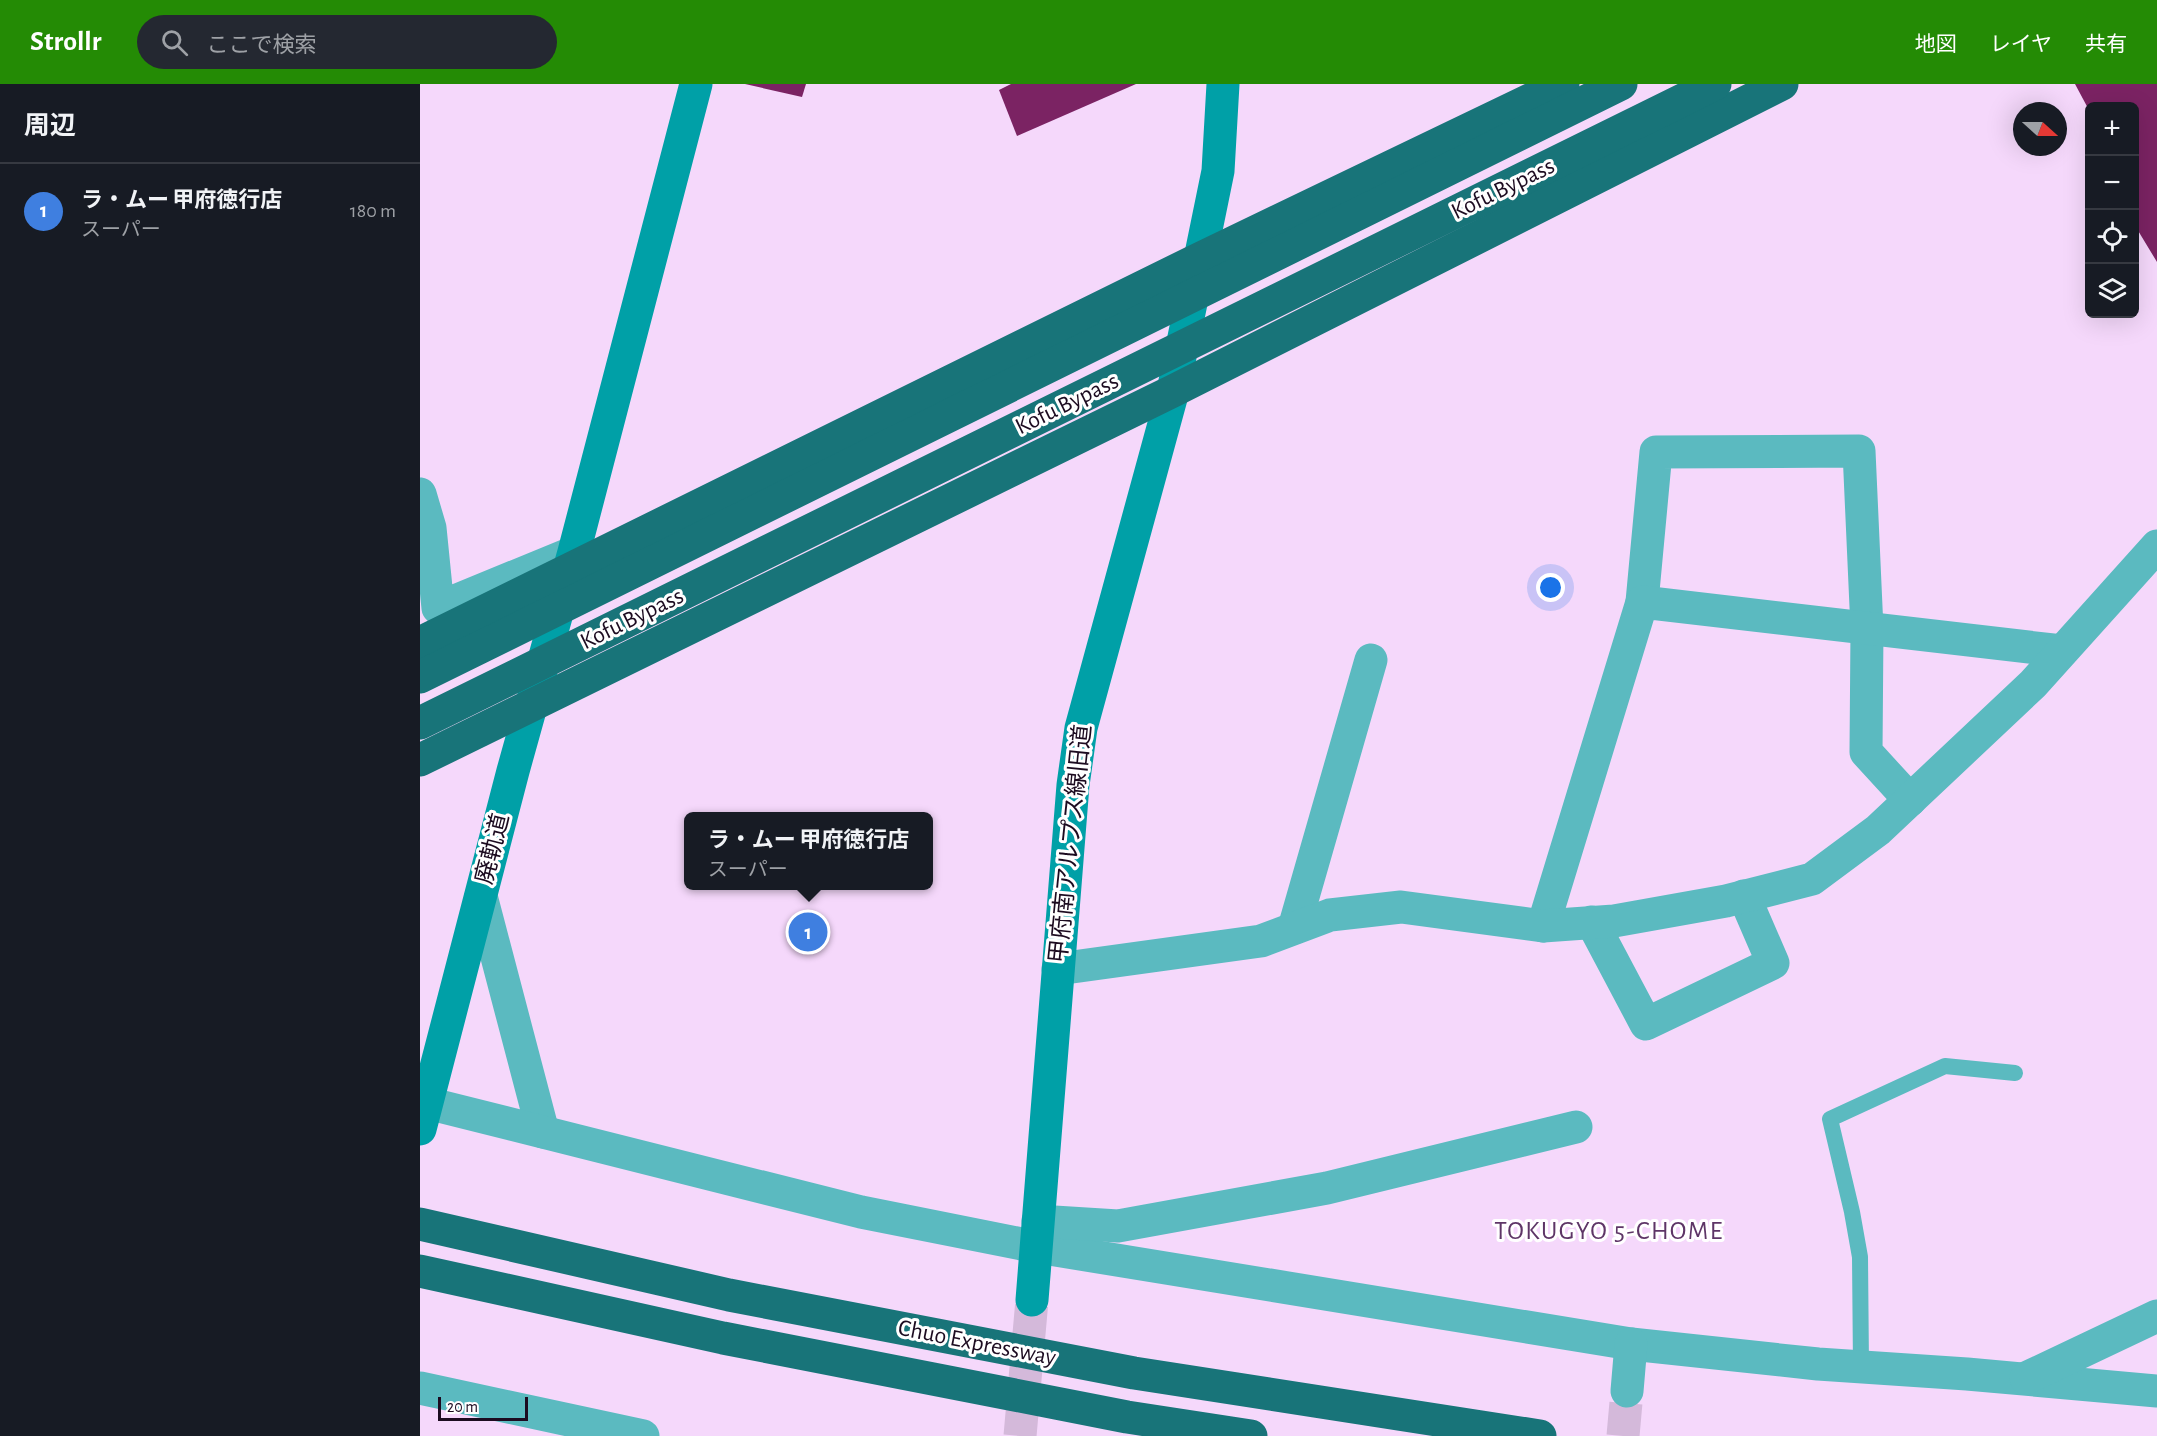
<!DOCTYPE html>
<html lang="ja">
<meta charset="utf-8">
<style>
body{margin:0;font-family:"Alegreya Sans","Noto Sans JP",sans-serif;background:#242831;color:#f1f3f6}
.controls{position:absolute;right:18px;top:18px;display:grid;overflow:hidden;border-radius:9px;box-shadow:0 6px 24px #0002}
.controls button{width:54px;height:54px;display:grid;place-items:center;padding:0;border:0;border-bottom:2px solid #363941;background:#171b24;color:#f1f3f6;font:30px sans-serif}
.compass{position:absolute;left:1593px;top:18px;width:54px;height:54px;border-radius:50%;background:#171b24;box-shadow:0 6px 24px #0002;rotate:111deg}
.scale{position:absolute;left:18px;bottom:15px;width:90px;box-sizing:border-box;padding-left:6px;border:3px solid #1c0b20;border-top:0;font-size:16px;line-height:21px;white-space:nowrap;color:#1c0b20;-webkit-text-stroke:4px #fff;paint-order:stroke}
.you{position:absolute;left:1131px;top:504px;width:21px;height:21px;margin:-15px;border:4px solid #fff;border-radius:50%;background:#1a73e8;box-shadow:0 0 0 9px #1a73e833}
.badge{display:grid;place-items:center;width:39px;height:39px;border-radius:50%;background:#248b05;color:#fff;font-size:20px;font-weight:700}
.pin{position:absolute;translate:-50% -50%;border:3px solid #fff;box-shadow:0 2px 6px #0006}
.popup{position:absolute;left:264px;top:728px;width:249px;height:78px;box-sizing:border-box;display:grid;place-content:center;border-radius:9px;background:#171b24;filter:drop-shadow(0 2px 4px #0005);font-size:20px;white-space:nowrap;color:#9ea1a6}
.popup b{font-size:22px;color:#f1f3f6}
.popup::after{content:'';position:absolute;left:50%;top:100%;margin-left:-12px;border:12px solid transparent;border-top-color:#171b24}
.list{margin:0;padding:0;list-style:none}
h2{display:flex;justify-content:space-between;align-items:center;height:78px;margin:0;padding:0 24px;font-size:26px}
h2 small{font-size:20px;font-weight:400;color:#9ea1a6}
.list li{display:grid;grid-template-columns:39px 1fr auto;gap:18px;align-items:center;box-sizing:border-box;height:96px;padding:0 24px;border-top:2px solid #363941}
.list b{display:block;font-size:22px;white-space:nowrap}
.list p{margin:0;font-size:20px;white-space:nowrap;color:#9ea1a6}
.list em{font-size:20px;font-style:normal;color:#9ea1a6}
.icon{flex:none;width:33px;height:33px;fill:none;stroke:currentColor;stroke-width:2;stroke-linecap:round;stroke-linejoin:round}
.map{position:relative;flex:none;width:1737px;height:1352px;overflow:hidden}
header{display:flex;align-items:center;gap:36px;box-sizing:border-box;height:84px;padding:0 30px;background:#248b05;color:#fff}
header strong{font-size:28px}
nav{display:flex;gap:33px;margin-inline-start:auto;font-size:21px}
.search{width:420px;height:54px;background:#242831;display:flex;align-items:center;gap:15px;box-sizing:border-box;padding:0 21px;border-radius:33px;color:#9ea1a6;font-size:22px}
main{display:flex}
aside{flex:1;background:#171b24}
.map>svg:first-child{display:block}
</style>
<header>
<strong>Strollr</strong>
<div class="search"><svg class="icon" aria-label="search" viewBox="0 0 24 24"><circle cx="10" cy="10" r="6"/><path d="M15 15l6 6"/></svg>ここで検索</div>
<nav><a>地図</a><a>レイヤ</a><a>共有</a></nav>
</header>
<main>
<aside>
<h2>周辺<small></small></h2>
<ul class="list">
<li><span class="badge" style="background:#3f7fe0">1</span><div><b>ラ・ムー 甲府徳行店</b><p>スーパー</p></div><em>180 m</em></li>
</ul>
</aside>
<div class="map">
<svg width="1737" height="1352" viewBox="0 0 1737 1352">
<rect width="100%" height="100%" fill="#f5d8fb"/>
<g fill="#7b2363">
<path d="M325,0H386L382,13Z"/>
<path d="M591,0H716L597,52L579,6Z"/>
<path d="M1655,0H1737V178L1714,140V22H1670V28Z"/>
</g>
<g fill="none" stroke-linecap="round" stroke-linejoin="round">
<path stroke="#d4b9da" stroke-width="33" stroke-dasharray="33 16" stroke-linecap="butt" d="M1203,1352L1207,1307"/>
<path stroke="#d4b9da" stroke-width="33" stroke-dasharray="33 16" stroke-linecap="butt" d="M600,1352L612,1216"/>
<path stroke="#5bbac0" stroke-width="16" d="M1441,1283L1440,1173L1432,1128L1410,1035L1525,982L1595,989"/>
<g stroke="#5bbac0" stroke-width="33">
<path d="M0,410L10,444L18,524L152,469"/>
<path d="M1222,518L1236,368L1439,367L1447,545L1446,668L1490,716"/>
<path d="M61,812L123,1048"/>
<path d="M1172,838L1226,940L1353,879L1324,812"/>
<path d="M1123,842L1222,518L1642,567"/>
<path d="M874,844L951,576"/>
<path d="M638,885L841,857L910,831L981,823L1123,842L1194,837L1306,817L1392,795L1458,746L1613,600L1737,462"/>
<path d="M7,1019L441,1128L617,1163L1211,1260L1398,1280L1547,1290L1737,1307"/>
<path d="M618,1137L698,1142L907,1104L1156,1043"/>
<path d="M1606,1294L1737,1232"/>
<path d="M0,1304L223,1352"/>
<path d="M1207,1307L1211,1260"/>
</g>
<g stroke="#00a0a7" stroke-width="33">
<path d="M0,1045L93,687L154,468L276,0"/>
<path d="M612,1216L653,701L661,644L753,307L798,87L803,0"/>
</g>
<g stroke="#187479" stroke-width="33">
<path d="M0,559L781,174L1143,0"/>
<path d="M0,676L753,307L1362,0"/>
<path d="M0,1140L309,1211L714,1289L1120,1352"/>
<path d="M0,1187L303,1254L707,1333L831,1352"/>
</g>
<g stroke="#187479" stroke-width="33">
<path d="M0,593L1201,0"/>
<path d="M0,639L1295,0"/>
</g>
</g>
<g text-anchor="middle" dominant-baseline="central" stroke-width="6" stroke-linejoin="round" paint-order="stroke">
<g font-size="24" fill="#1c0b20" stroke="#fff">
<text transform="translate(1083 105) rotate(-26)">Kofu Bypass</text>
<text transform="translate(647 320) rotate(-26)">Kofu Bypass</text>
<text transform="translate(212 535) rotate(-26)">Kofu Bypass</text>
<text transform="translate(651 760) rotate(-84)">甲府南アルプス線旧道</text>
<text transform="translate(73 765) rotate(-76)">廃軌道</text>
<text transform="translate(557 1259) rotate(11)">Chuo Expressway</text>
</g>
<g font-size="26" letter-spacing="1.5" fill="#5e3567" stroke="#fff">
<text x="1189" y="1147">TOKUGYO 5-CHOME</text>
</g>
</g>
</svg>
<div class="controls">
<button>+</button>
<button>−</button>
<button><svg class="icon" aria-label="locate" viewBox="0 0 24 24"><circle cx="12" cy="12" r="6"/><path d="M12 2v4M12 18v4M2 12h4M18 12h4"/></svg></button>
<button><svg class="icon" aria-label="layers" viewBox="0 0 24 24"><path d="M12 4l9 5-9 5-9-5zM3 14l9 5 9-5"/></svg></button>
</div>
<svg class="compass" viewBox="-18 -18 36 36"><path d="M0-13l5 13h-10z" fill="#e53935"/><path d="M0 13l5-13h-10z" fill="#9ea1a6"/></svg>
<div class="scale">20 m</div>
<div class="you"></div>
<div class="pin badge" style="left:388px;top:848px;background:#3f7fe0">1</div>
<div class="popup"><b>ラ・ムー 甲府徳行店</b>スーパー</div>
</div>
</main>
